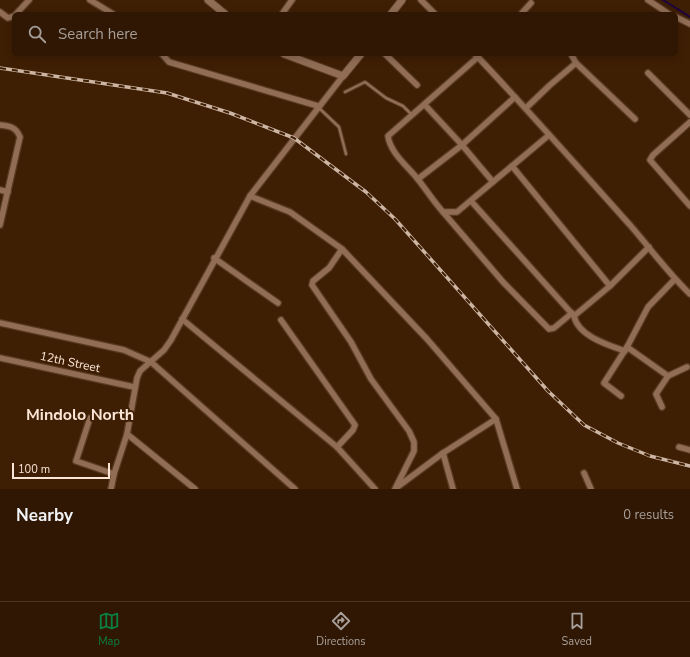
<!DOCTYPE html>
<style>
body{margin:0;font-family:"Nunito Sans",sans-serif;background:#3b2412;color:#f1f3f6}
.scale{position:absolute;left:12px;bottom:10px;width:98px;box-sizing:border-box;padding-left:4px;border:2px solid #fbe5d7;border-top:0;font-size:11px;line-height:14px;white-space:nowrap;color:#fbe5d7;-webkit-text-stroke:3px #3f1f04;paint-order:stroke}
.list{margin:0;padding:0;list-style:none}
h2{display:flex;justify-content:space-between;align-items:center;height:52px;margin:0;padding:0 16px;font-size:17px}
h2 small{font-size:13px;font-weight:400;color:#a79f9a}
.icon{flex:none;width:22px;height:22px;fill:none;stroke:currentColor;stroke-width:2;stroke-linecap:round;stroke-linejoin:round}
.map{position:relative;flex:none;width:690px;height:489px;overflow:hidden}
.search{position:absolute;background:#2f1703;box-shadow:0 2px 10px #0003;left:12px;right:12px;top:12px;height:44px;display:flex;align-items:center;gap:10px;box-sizing:border-box;padding:0 14px;border-radius:6px;color:#a79f9a;font-size:15px}
.sheet{height:112px;background:#2f1703}
nav{display:flex;justify-content:space-around;align-items:center;box-sizing:border-box;height:56px;border-top:1px solid #4a3625;background:#2f1703;font-size:11px;color:#a79f9a}
nav a{display:grid;justify-items:center;gap:2px}
nav .on{color:#0b8043}
.map>svg:first-child{display:block}
</style>
<div class="map">
<svg width="690" height="489" viewBox="0 0 690 489">
<rect width="100%" height="100%" fill="#3f1f04"/>
<g fill="none" stroke-linecap="round" stroke-linejoin="round">
<path stroke="#1e0440" stroke-width="2" d="M663,0L690,17"/>
<g stroke="#593b22" stroke-width="4.5">
<g id="service">
<path d="M345,92L365,82L386,98L403,106L411,114"/>
<path d="M319,108L339,127L346,154"/>
</g>
</g>
<g stroke="#593b22" stroke-width="8">
<g id="minor">
<path d="M90,0L113,14"/>
<path d="M421,0L435,14"/>
<path d="M648,0L669,14"/>
<path d="M0,12L8,18L14,16"/>
<path d="M16,14L29,0"/>
<path d="M282,14L292,0"/>
<path d="M521,14L531,3"/>
<path d="M676,17L690,24"/>
<path d="M162,54L169,62L318,106"/>
<path d="M385,54L417,85"/>
<path d="M475,54C528,110 579,168 630,225C650,248 668,273 690,294"/>
<path d="M571,54L576,63"/>
<path d="M478,57L388,136C390,152 406,165 416,177C426,189 433,201 443,212H457L549,135"/>
<path d="M648,73L690,115"/>
<path d="M425,105L462,145L493,182"/>
<path d="M526,108L550,85L576,63L635,119"/>
<path d="M690,122L653,155L650,160L690,206"/>
<path d="M0,125C10,126 16,127 20,137L0,225"/>
<path d="M512,166L610,286"/>
<path d="M418,179L462,145L515,97"/>
<path d="M0,190L8,192"/>
<path d="M250,196L290,212L342,249L427,339L496,419L517,489"/>
<path d="M471,201L574,316C578,336 608,345 625,351"/>
<path d="M443,212L503,282L549,329L554,328L572,313"/>
<path d="M342,249L329,268L313,281L312,285L351,342L371,379L409,431L414,442V451L395,489"/>
<path d="M214,258L278,303"/>
<path d="M574,316L610,286L649,247"/>
<path d="M182,319L337,447L375,489"/>
<path d="M281,320L355,425L353,430L337,447"/>
<path d="M0,323L124,350L151,362L295,489"/>
<path d="M627,347L668,376"/>
<path d="M0,358L134,387"/>
<path d="M621,396L604,383L627,347L648,307L675,279"/>
<path d="M662,407L656,394L668,376L687,367"/>
<path d="M90,418L76,461L114,474"/>
<path d="M127,434L195,489"/>
<path d="M679,447L690,450"/>
<path d="M443,453L453,489"/>
<path d="M584,473L591,489"/>
<path d="M396,488L443,453L496,419"/>
<path d="M111,489L114,474L127,434L137,378L140,371L164,350L171,340L250,196L343,76"/>
</g>
</g>
<g stroke="#593b22" stroke-width="9">
<g id="tertiary">
<path d="M208,0L225,14"/>
<path d="M391,14L402,0"/>
<path d="M284,54L343,76L361,54"/>
</g>
</g>
<use href="#service" stroke="#916d55" stroke-width="2.5"/>
<use href="#minor" stroke="#916d55" stroke-width="5.5"/>
<use href="#tertiary" stroke="#916d55" stroke-width="7"/>
<g stroke="#cdb5a4" stroke-width="3.5">
<path id="rail" d="M0,68L167,93L230,113L294,138L366,192L395,219L548,391L584,425L618,443L650,456L690,466"/>
</g>
<use href="#rail" stroke="#3f1f04" stroke-width="2" stroke-dasharray="6" stroke-linecap="butt"/>
</g>
<g text-anchor="middle" dominant-baseline="central" stroke-width="4" stroke-linejoin="round" paint-order="stroke">
<g font-size="12" fill="#fbe5d7" stroke="#3f1f04">
<text transform="translate(70 362) rotate(12)">12th Street</text>
</g>
<g font-size="16" font-weight="bold" fill="#fbe5d7" stroke="#3f1f04">
<text x="80" y="415">Mindolo North</text>
</g>
</g>
</svg>
<div class="scale">100 m</div>
<div class="search"><svg class="icon" aria-label="search" viewBox="0 0 24 24"><circle cx="10" cy="10" r="6"/><path d="M15 15l6 6"/></svg>Search here</div>
</div>
<section class="sheet">
<h2>Nearby<small>0 results</small></h2>
<ul class="list">
</ul>
</section>
<nav>
<a class="on"><svg class="icon" aria-label="map" viewBox="0 0 24 24"><path d="M3 6l6-2 6 2 6-2v14l-6 2-6-2-6 2zM9 4v14M15 6v14"/></svg>Map</a>
<a><svg class="icon" aria-label="directions" viewBox="0 0 24 24"><path d="M12 3l9 9-9 9-9-9zM9 14v-3h6M13 9l2 2-2 2"/></svg>Directions</a>
<a><svg class="icon" aria-label="saved" viewBox="0 0 24 24"><path d="M7 4h10v16l-5-4-5 4z"/></svg>Saved</a>
</nav>
